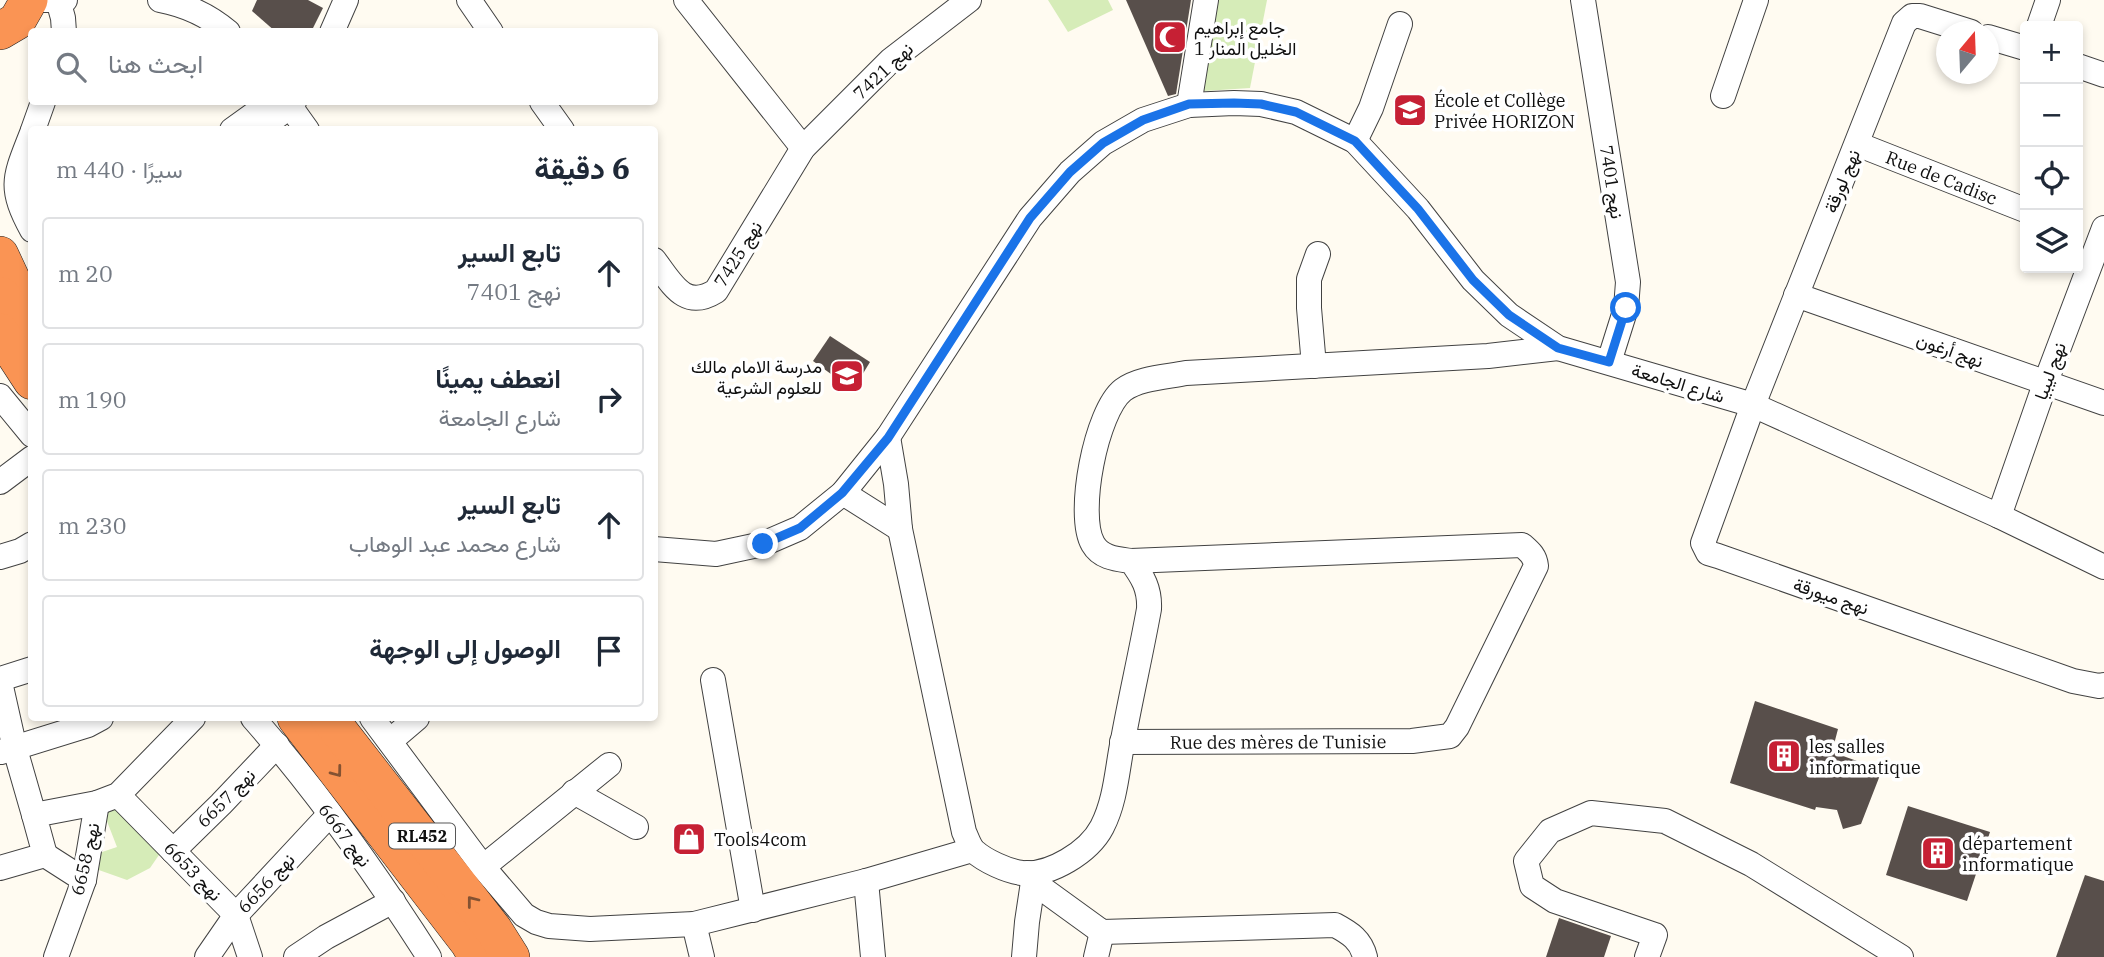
<!DOCTYPE html>
<html lang="ar">
<meta charset="utf-8">
<style>
body{margin:0;font-family:"IBM Plex Serif",Vazirmatn,serif;background:#f6f6f7;color:#1f2937;direction:rtl}
.controls{position:absolute;right:21px;top:21px;display:grid;overflow:hidden;border-radius:7px;box-shadow:0 4px 10px #0003}
.controls button{width:63px;height:63px;display:grid;place-items:center;padding:0;border:0;border-bottom:2px solid #e0e1e3;background:#fff;color:#1f2937;font:35px sans-serif}
.compass{position:absolute;left:1936px;top:21px;width:63px;height:63px;border-radius:50%;background:#fff;box-shadow:0 4px 10px #0003;rotate:19deg}
.stop{position:absolute;width:21px;height:21px;margin:-16px;border:5px solid #1a73e8;border-radius:50%;background:#fff}
.stop.end{background:#1a73e8;border-color:#fff;box-shadow:0 2px 7px #0008}
.list{margin:0;padding:0;list-style:none}
h2{display:flex;justify-content:space-between;align-items:center;height:91px;margin:0;padding:0 28px;font-size:30px}
h2 small{font-size:23px;font-weight:400;color:#747a83}
.list li{display:grid;grid-template-columns:46px 1fr auto;gap:21px;align-items:center;box-sizing:border-box;height:112px;margin:0 14px 14px;padding:0 14px;border:2px solid #e0e1e3;border-radius:7px}
.list b{display:block;font-size:26px;white-space:nowrap}
.list p{margin:0;font-size:23px;white-space:nowrap;color:#747a83}
.list em{font-size:23px;font-style:normal;color:#747a83}
.icon{flex:none;width:38px;height:38px;fill:none;stroke:currentColor;stroke-width:2;stroke-linecap:round;stroke-linejoin:round}
.map{position:relative;flex:none;width:2104px;height:957px;overflow:hidden;direction:ltr}
.search{position:absolute;background:#fff;box-shadow:0 4px 10px #0003;left:28px;top:28px;width:630px;height:77px;display:flex;align-items:center;gap:18px;box-sizing:border-box;padding:0 24px;border-radius:7px;color:#747a83;font-size:26px}
.panel{position:absolute;background:#fff;box-shadow:0 4px 10px #0003;left:28px;top:126px;width:630px;height:595px;border-radius:7px;direction:rtl}
.map>svg:first-child{display:block}
</style>
<div class="map">
<svg width="2104" height="957" viewBox="0 0 2104 957">
<rect width="100%" height="100%" fill="#fffbf1"/>
<g fill="#d6ecb8">
<path d="M1048,0H1108L1113,10L1068,32Z"/>
<path d="M1204,0H1267L1250,88L1189,92Z"/>
<path d="M117,806L161,852L150,868L127,880L96,869L102,852L117,847L103,811Z"/>
</g>
<g fill="#584f4b">
<path d="M257,0H308L323,8L311,32H276L252,11Z"/>
<path d="M1126,0H1191L1176,94L1168,96Z"/>
<path d="M830,336L870,362L853,390L813,361Z"/>
<path d="M1755,701L1838,729L1832,752L1882,770L1861,824L1843,829L1837,810L1816,807L1815,810L1730,783Z"/>
<path d="M1908,806L1990,832L1967,901L1886,875Z"/>
<path d="M2085,875L2104,881V957H2056Z"/>
<path d="M1559,918L1611,936L1604,957H1546Z"/>
</g>
<g fill="none" stroke-linecap="round" stroke-linejoin="round">
<g stroke="#424242" stroke-width="26">
<g id="minor">
<path d="M28,0H65"/>
<path d="M58,0L63,18L64,32"/>
<path d="M160,0C186,5 208,15 228,32"/>
<path d="M469,0L491,32"/>
<path d="M686,0L803,148"/>
<path d="M1583,0L1628,282L1626,308L1609,362"/>
<path d="M2039,26L2048,0"/>
<path d="M332,32L346,0"/>
<path d="M1971,32L1920,16H1912L1904,23L1753,405L1703,543L1708,553L1718,556L2073,681L2099,686L2104,685"/>
<path d="M1988,37L2025,48"/>
<path d="M2078,66L2104,75"/>
<path d="M1723,96L1756,0"/>
<path d="M287,102L307,130"/>
<path d="M542,102L562,130"/>
<path d="M1189,105L1206,0"/>
<path d="M259,129L291,106L294,102"/>
<path d="M33,130L43,102"/>
<path d="M232,130L271,102"/>
<path d="M32,133C15,177 8,186 32,230"/>
<path d="M1355,141L1371,108L1400,24"/>
<path id="s1" d="M1857,144L2025,210"/>
<path d="M654,260C672,283 684,311 716,291L803,148L891,60L969,0"/>
<path d="M1796,295L2104,403"/>
<path d="M1314,366L1309,308V279L1318,254"/>
<path d="M0,396L32,435"/>
<path d="M888,437L896,484L900,529L964,832C967,838 969,846 974,851C985,861 1007,871 1022,873C1050,876 1089,852 1102,827C1116,800 1117,769 1123,740C1131,696 1141,653 1149,609C1150,589 1143,577 1131,561C1117,559 1101,558 1093,544C1076,515 1096,411 1123,390C1139,378 1166,377 1186,373L1488,356L1558,348"/>
<path d="M0,482L32,458"/>
<path d="M843,493L900,529"/>
<path d="M1999,516L2045,384L2104,228"/>
<path d="M654,549L716,554L763,544L800,528L843,493L888,437L1030,218L1070,172L1103,143L1143,120L1189,105L1234,103L1261,104L1296,112L1355,141L1418,209L1473,280L1509,315L1558,348L1753,405L1999,516L2104,567"/>
<path d="M0,557L20,551L32,544"/>
<path d="M0,679L32,669"/>
<path d="M713,680L753,910"/>
<path d="M0,682L15,749L34,815"/>
<path d="M253,718C318,792 376,874 429,957"/>
<path d="M372,718L483,867L524,915L536,922L549,926L590,929L694,924L866,881L972,850"/>
<path d="M390,741L417,718"/>
<path id="s2" d="M1122,742L1412,741L1450,736L1457,727L1536,566C1535,556 1530,552 1522,545L1131,561"/>
<path d="M1,752L88,725L101,718"/>
<path d="M574,792L636,827"/>
<path d="M118,795L236,915L250,957"/>
<path d="M173,851L221,804L277,745"/>
<path d="M45,855L84,880"/>
<path d="M483,867L609,765"/>
<path d="M0,868L45,855L34,815L97,803L118,795L193,718"/>
<path d="M1027,873L1033,882L1102,932L1335,925C1350,933 1361,940 1365,957"/>
<path d="M866,881L873,957"/>
<path d="M694,924L702,957"/>
<path d="M56,957L84,880L97,803"/>
<path d="M207,957L236,915L330,814"/>
<path d="M296,957L326,937L393,901"/>
<path d="M1024,957L1027,922L1033,882"/>
<path d="M1096,957L1102,932"/>
<path d="M1647,957L1655,935L1555,901L1532,886L1526,861L1550,831L1591,813L1665,821L1751,864L1901,957"/>
</g>
</g>
<g stroke="#202020" stroke-width="38">
<g id="highway">
<path d="M0,31L17,21L29,0"/>
<path d="M0,255L14,285L32,314"/>
<path d="M2,296L32,343"/>
<path d="M0,332L32,381"/>
<path d="M296,718L469,943L477,957"/>
<path d="M329,718L494,930L511,957"/>
</g>
</g>
<use href="#minor" stroke="#fff" stroke-width="24"/>
<use href="#highway" stroke="#fa9454" stroke-width="37"/>
</g>
<defs><path id="oneway-chevron" d="M-2-3.5L2.5 0L-2 3.5" fill="none" stroke-width="1.6" stroke-linecap="round" stroke-linejoin="round" transform="scale(1.75)"/></defs>
<g stroke="#845232">
<use href="#oneway-chevron" transform="translate(337 772) rotate(53)"/>
<use href="#oneway-chevron" transform="translate(472 901) rotate(-128)"/>
</g>
<g fill="none" stroke-linecap="round" stroke-linejoin="round">
<path stroke="#1a73e8" stroke-width="9" d="M763,544L800,528L842,493L888,438L1030,218L1070,172L1103,143L1143,120L1189,104L1234,103L1261,104L1296,112L1355,141L1418,209L1473,280L1509,315L1558,348L1609,362L1626,308"/>
</g>
<defs>
<g id="mosque-square" transform="scale(1.75)"><rect x="-9" y="-9" width="18" height="18" rx="4" fill="#c62034" stroke="#fff"/><path d="M3.5-4.9A6 6 0 1 0 3.5 4.9A5 5 0 1 1 3.5-4.9Z" fill="#fff"/></g>
<g id="school-square" transform="scale(1.75)"><rect x="-9" y="-9" width="18" height="18" rx="4" fill="#c62034" stroke="#fff"/><path d="M0-5L7-2L0 1L-7-2ZM-4 1L0 2.5L4 1V4Q0 6-4 4Z" fill="#fff"/></g>
<g id="university-square" transform="scale(1.75)"><rect x="-9" y="-9" width="18" height="18" rx="4" fill="#c62034" stroke="#fff"/><path d="M0-5L7-2L0 1L-7-2ZM-4 1L0 2.5L4 1V4Q0 6-4 4Z" fill="#fff"/></g>
<g id="building-square" transform="scale(1.75)"><rect x="-9" y="-9" width="18" height="18" rx="4" fill="#c62034" stroke="#fff"/><path d="M-4-6H4V6H1V3H-1V6H-4ZM-2.5-4.3h1.7v1.8h-1.7ZM.8-4.3h1.7v1.8H.8ZM-2.5-1h1.7V.8h-1.7ZM.8-1h1.7V.8H.8Z" fill="#fff"/></g>
<g id="shop-square" transform="scale(1.75)"><rect x="-9" y="-9" width="18" height="18" rx="4" fill="#c62034" stroke="#fff"/><path d="M-5-2.5h2.3a2.7 3.5 0 0 1 5.4 0H5L5.5 6h-11ZM-1.5-2.5h3a1.5 2.3 0 0 0-3 0Z" fill="#fff"/></g>
</defs>
<g fill-rule="evenodd">
<use href="#mosque-square" x="1170" y="37"/>
<use href="#school-square" x="1410" y="110"/>
<use href="#university-square" x="847" y="376"/>
<use href="#building-square" x="1784" y="756"/>
<use href="#shop-square" x="689" y="839"/>
<use href="#building-square" x="1938" y="853"/>
</g>
<g text-anchor="middle" dominant-baseline="central" stroke-width="7" stroke-linejoin="round" paint-order="stroke">
<rect fill="#fff" stroke="#575757" stroke-width="2" x="389" y="823.5" width="66" height="25" rx="5"/>
<g font-size="16" font-weight="bold" fill="#0f0f0f">
<text x="422" y="836">RL452</text>
</g>
<g font-size="18" fill="#0f0f0f" stroke="#fff" text-anchor="start">
<text x="1194" y="27">جامع إبراهيم<tspan x="1194" dy="21">الخليل المنار 1</tspan></text>
<text x="1434" y="100">École et Collège<tspan x="1434" dy="21">Privée HORIZON</tspan></text>
<text x="822" y="366" text-anchor="end">مدرسة الامام مالك<tspan x="822" dy="21">للعلوم الشرعية</tspan></text>
<text x="1809" y="746">les salles<tspan x="1809" dy="21">informatique</tspan></text>
<text x="714" y="839">Tools4com</text>
<text x="1962" y="843">département<tspan x="1962" dy="21">informatique</tspan></text>
</g>
<g font-size="18" fill="#0f0f0f" stroke="#fff">
<text transform="translate(883 71) rotate(-43)">نهج 7421</text>
<text stroke="none"><textPath href="#s1" startOffset="91">Rue de Cadisc</textPath></text>
<text transform="translate(1842 181) rotate(-68)">نهج لورقة</text>
<text transform="translate(1612 182) rotate(81)">نهج 7401</text>
<text transform="translate(738 254) rotate(-58)">نهج 7425</text>
<text transform="translate(1950 350) rotate(20)">نهج أرغون</text>
<text transform="translate(2050 371) rotate(-70)">نهج ليبيا</text>
<text transform="translate(1678 383) rotate(17)">شارع الجامعة</text>
<text transform="translate(1831 596) rotate(19)">نهج ميورقة</text>
<text stroke="none"><textPath href="#s2" startOffset="156">Rue des mères de Tunisie</textPath></text>
<text transform="translate(226 798) rotate(-45)">نهج 6657</text>
<text transform="translate(345 835) rotate(53)">نهج 6667</text>
<text transform="translate(85 859) rotate(-77)">نهج 6658</text>
<text transform="translate(193 871) rotate(46)">نهج 6653</text>
<text transform="translate(266 883) rotate(-47)">نهج 6656</text>
</g>
</g>
</svg>
<div class="controls">
<button>+</button>
<button>−</button>
<button><svg class="icon" aria-label="locate" viewBox="0 0 24 24"><circle cx="12" cy="12" r="6"/><path d="M12 2v4M12 18v4M2 12h4M18 12h4"/></svg></button>
<button><svg class="icon" aria-label="layers" viewBox="0 0 24 24"><path d="M12 4l9 5-9 5-9-5zM3 14l9 5 9-5"/></svg></button>
</div>
<svg class="compass" viewBox="-18 -18 36 36"><path d="M0-13l5 13h-10z" fill="#e53935"/><path d="M0 13l5-13h-10z" fill="#747a83"/></svg>
<div class="stop" style="left:1626px;top:308px"></div>
<div class="stop end" style="left:763px;top:544px"></div>
<div class="search"><svg class="icon" aria-label="search" viewBox="0 0 24 24"><circle cx="10" cy="10" r="6"/><path d="M15 15l6 6"/></svg>ابحث هنا</div>
<section class="panel">
<h2>6 دقيقة<small>سيرًا · 440 m</small></h2>
<ul class="list">
<li><svg class="icon" aria-label="ahead" viewBox="0 0 24 24"><path d="M12 20V5M6 11l6-6 6 6"/></svg><div><b>تابع السير</b><p>نهج 7401</p></div><em>20 m</em></li>
<li><svg class="icon" aria-label="right" viewBox="0 0 24 24"><path d="M7 20v-9h11M14 6l5 5-5 5"/></svg><div><b>انعطف يمينًا</b><p>شارع الجامعة</p></div><em>190 m</em></li>
<li><svg class="icon" aria-label="ahead" viewBox="0 0 24 24"><path d="M12 20V5M6 11l6-6 6 6"/></svg><div><b>تابع السير</b><p>شارع محمد عبد الوهاب</p></div><em>230 m</em></li>
<li><svg class="icon" aria-label="arrive" viewBox="0 0 24 24"><path d="M6 21V4h12l-3 4 3 4H6"/></svg><div><b>الوصول إلى الوجهة</b></div></li>
</ul>
</section>
</div>
